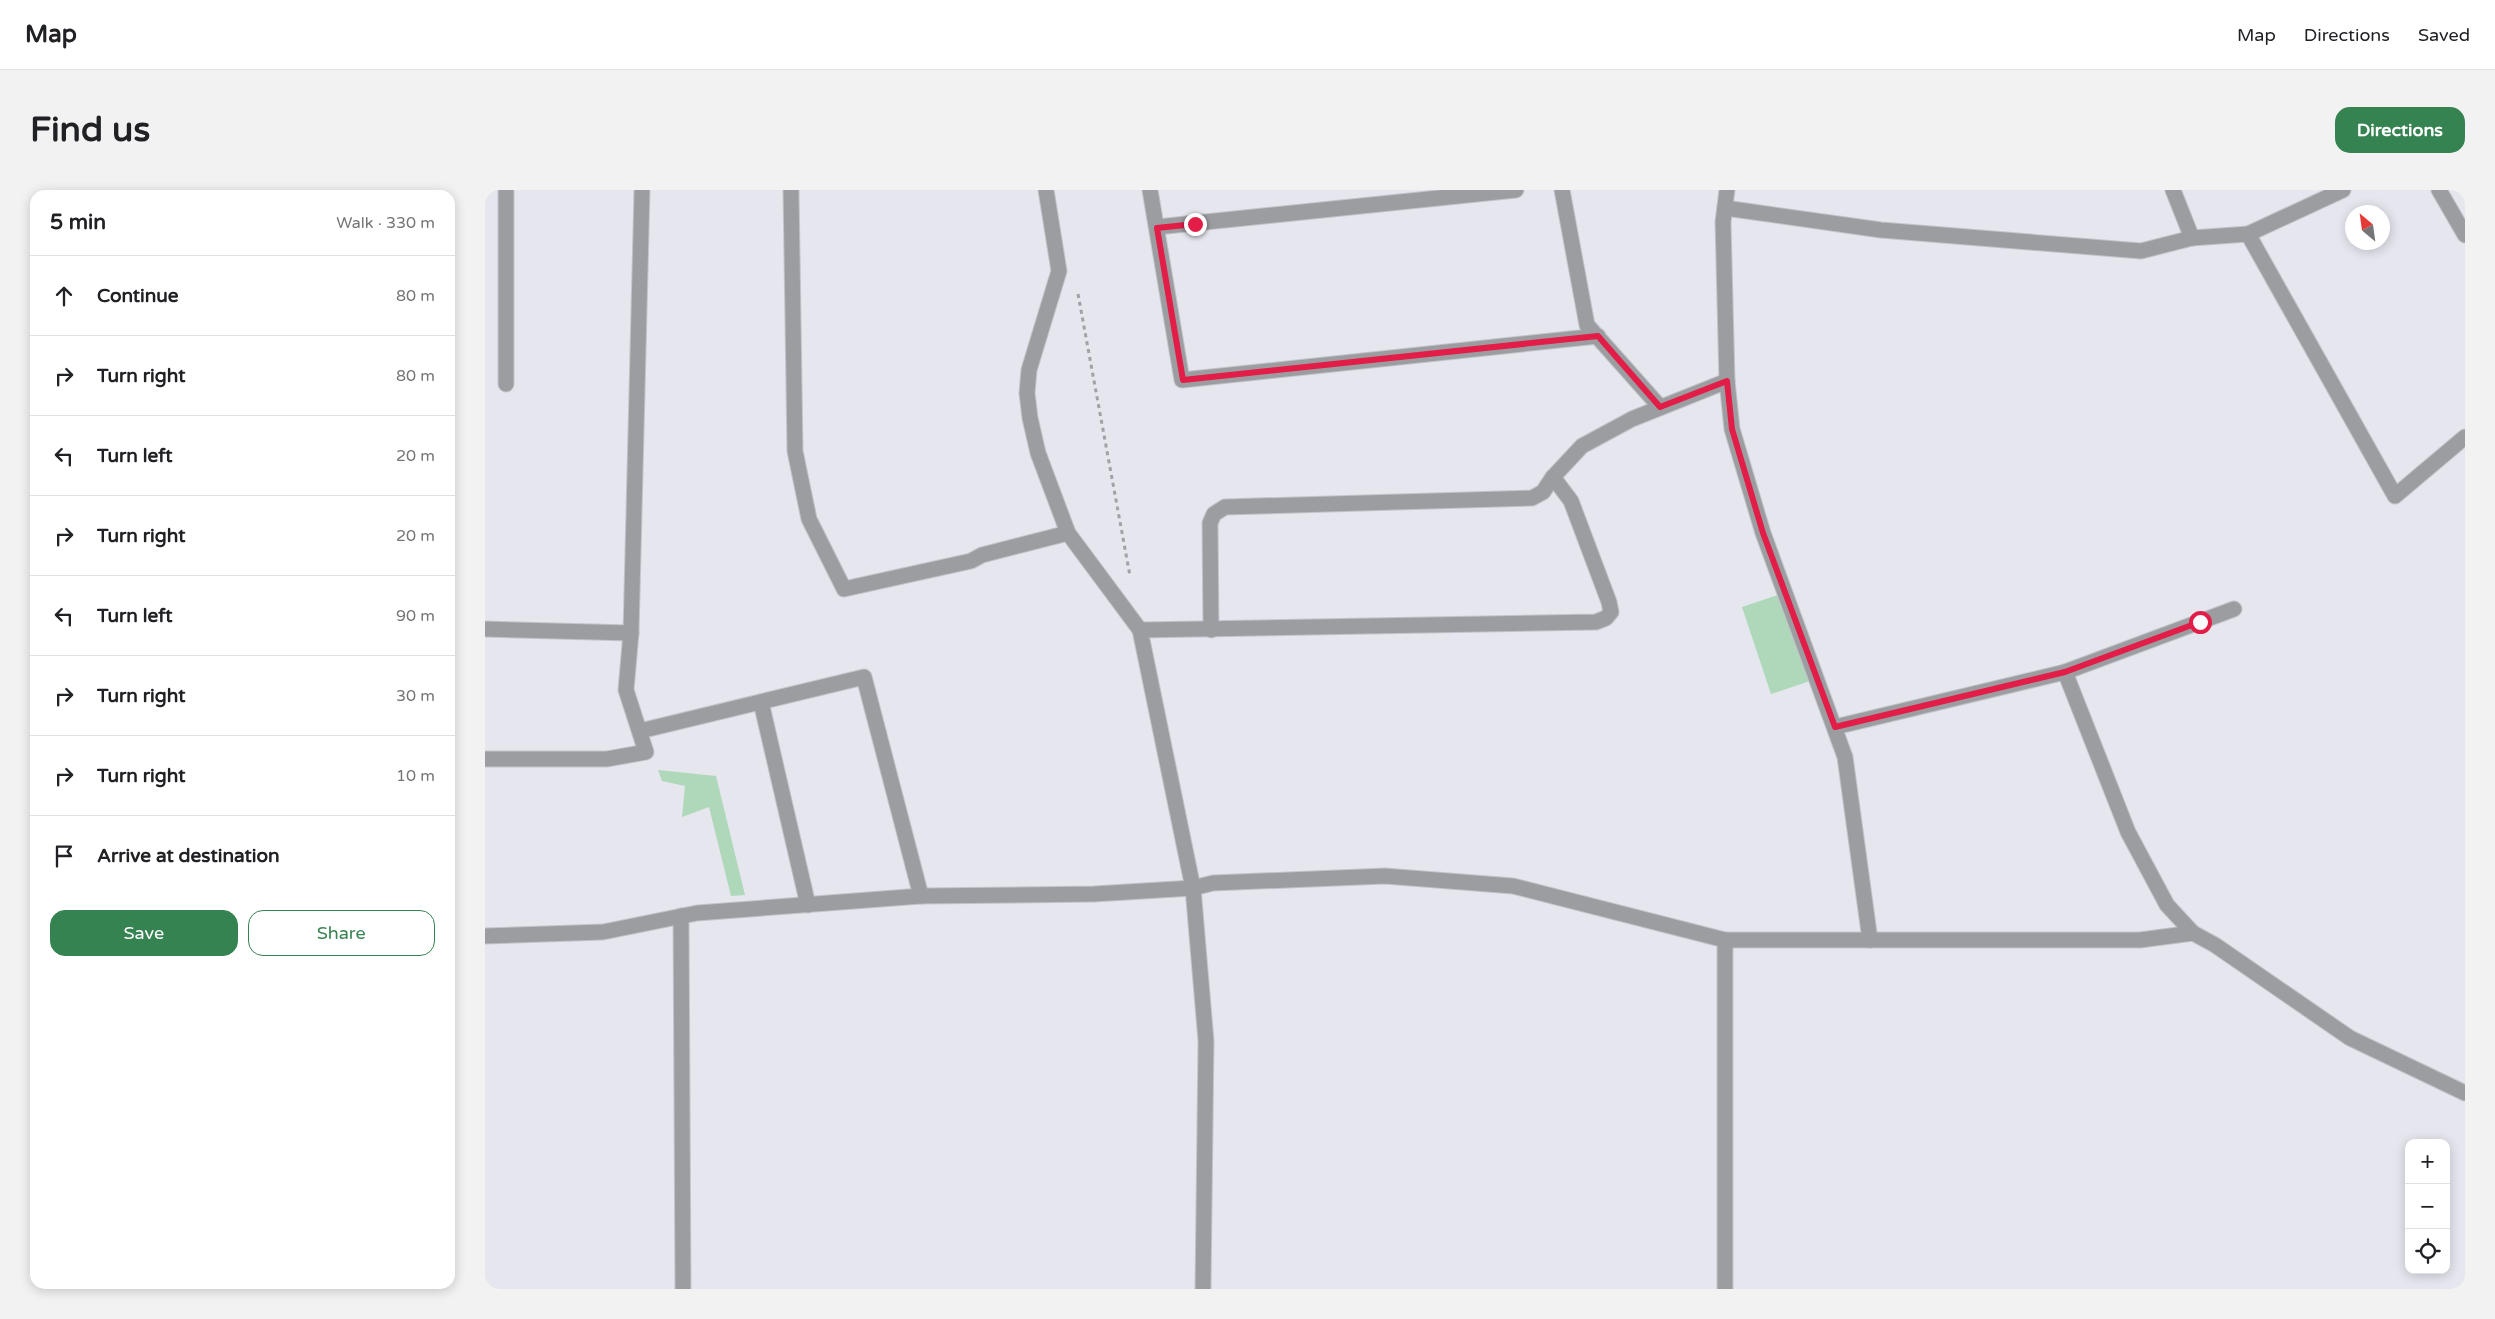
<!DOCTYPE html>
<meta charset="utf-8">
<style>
body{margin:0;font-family:"Varela Round",sans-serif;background:#f2f2f2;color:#202124}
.controls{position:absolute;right:15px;bottom:15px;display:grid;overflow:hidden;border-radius:10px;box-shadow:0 2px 12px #0003}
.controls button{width:45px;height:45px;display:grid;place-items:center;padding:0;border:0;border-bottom:1px solid #e0e0e0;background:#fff;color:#202124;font:25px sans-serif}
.compass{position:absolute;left:1860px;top:15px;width:45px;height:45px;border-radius:50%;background:#fff;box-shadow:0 2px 12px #0003;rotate:331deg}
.stop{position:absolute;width:15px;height:15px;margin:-11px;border:4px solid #e11d48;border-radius:50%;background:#fff}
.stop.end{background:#e11d48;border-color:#fff;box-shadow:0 1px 5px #0008}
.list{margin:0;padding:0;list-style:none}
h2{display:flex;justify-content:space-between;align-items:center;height:65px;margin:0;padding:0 20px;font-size:21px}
h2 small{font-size:16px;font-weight:400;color:#757577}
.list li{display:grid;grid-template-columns:32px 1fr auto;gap:15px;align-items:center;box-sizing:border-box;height:80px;padding:0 20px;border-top:1px solid #e0e0e0}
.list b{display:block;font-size:19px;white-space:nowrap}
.list em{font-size:16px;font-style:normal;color:#757577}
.actions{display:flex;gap:10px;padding:15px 20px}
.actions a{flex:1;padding:11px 0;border:1px solid #368352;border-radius:15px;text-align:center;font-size:18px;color:#368352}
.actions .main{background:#368352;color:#fff}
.icon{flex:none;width:28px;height:28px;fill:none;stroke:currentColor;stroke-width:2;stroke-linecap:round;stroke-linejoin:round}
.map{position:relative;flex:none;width:1980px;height:1099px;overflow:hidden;border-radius:15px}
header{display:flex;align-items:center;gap:30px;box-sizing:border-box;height:70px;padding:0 25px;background:#fff;border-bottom:1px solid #e0e0e0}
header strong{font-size:24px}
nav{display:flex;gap:28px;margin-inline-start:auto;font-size:18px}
.intro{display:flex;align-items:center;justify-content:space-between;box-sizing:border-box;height:120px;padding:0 30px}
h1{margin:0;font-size:35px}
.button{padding:12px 22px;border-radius:15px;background:#368352;color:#fff;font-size:18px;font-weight:700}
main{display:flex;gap:30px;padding:0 30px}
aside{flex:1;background:#fff;border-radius:15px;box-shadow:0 2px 12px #0003}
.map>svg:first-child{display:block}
</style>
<header>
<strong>Map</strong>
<nav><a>Map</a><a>Directions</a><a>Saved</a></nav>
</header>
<div class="intro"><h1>Find us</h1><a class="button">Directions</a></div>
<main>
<aside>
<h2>5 min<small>Walk · 330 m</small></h2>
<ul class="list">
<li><svg class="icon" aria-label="ahead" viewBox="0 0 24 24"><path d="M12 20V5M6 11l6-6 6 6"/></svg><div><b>Continue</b></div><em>80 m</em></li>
<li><svg class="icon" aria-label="right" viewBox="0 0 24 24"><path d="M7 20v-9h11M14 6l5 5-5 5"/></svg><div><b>Turn right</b></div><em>80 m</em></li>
<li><svg class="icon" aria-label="left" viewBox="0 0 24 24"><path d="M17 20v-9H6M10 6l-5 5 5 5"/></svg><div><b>Turn left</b></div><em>20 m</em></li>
<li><svg class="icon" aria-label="right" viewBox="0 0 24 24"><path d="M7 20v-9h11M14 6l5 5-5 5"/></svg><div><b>Turn right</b></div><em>20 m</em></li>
<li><svg class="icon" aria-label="left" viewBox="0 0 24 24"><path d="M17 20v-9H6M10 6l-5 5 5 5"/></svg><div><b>Turn left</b></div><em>90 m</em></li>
<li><svg class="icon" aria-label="right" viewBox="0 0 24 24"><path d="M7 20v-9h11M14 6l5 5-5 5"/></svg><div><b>Turn right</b></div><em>30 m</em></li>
<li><svg class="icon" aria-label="right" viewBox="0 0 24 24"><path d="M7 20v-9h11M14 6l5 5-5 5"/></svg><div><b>Turn right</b></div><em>10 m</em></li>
<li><svg class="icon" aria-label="arrive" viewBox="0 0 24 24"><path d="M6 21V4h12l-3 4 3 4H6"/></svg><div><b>Arrive at destination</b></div></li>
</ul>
<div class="actions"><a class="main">Save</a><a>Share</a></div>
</aside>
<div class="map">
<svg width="1980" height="1099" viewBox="0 0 1980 1099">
<rect width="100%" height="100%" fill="#e5e6ee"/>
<g fill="#afd7b9">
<path d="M1296,404L1325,491L1286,504L1257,417Z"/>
<path d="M173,580L231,586L260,705L246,706L224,617L197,627L200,596L177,591Z"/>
</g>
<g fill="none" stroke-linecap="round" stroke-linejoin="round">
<g stroke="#c3c4cb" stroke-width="17">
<g id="minor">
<path d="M306,0L310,261L324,329L359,399L486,371L497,365L583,343"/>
<path d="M561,0L574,81L544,180L542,203L545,228L553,263L583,343L655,440L1111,432L1121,428L1126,422L1124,412L1086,311L1068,287"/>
<path d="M665,0L697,190L1113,146"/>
<path d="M1077,0L1102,135L1175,217"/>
<path d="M1242,0L1238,32L1242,191L1247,239L1278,343L1360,567L1385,750"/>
<path d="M1688,0L1707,48"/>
<path d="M1954,0L1980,45"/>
<path d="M1240,18L1396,40L1656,61L1707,48L1763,44L1858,0"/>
<path d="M672,37L1031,0"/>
<path d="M1763,44L1910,306L1980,247"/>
<path d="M21,194V0"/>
<path d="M0,439L146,443"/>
<path d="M655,440L708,698L721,851L718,1099"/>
<path d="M726,440L725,333L729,324L740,317L1047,308L1058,302L1068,287L1097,256L1147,229L1242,191"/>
<path d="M1580,482L1643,642L1682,715L1708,743L1730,755L1865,848L1980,903"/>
<path d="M276,512L323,715"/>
<path d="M1350,537L1580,482L1749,419"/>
<path d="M155,541L379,487L436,706"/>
<path d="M0,569H122L161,562L141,500L146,443L157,0"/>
<path d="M196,726L198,1099"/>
<path d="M0,746L118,742L212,723L436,706L609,704L708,698L728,693L900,686L1028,696L1240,750H1655L1708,743"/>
<path d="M1240,1099V750"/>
</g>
</g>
<path stroke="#a1a2a8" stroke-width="3" stroke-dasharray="4 4" stroke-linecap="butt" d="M593,104L645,386"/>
<use href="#minor" stroke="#9c9da0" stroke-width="15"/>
</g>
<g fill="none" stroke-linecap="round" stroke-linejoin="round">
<path stroke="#e11d48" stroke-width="6" d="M710,34L672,38L698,190L1113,146L1175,217L1242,191L1247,239L1278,343L1350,537L1580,482L1715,432"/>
</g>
</svg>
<div class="controls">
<button>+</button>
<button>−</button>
<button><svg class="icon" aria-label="locate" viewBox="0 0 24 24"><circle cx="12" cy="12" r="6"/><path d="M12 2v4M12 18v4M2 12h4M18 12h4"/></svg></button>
</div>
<svg class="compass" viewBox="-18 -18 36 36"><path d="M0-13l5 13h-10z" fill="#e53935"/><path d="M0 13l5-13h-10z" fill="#757577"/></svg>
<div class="stop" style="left:1715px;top:432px"></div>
<div class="stop end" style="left:710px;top:34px"></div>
</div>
</main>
